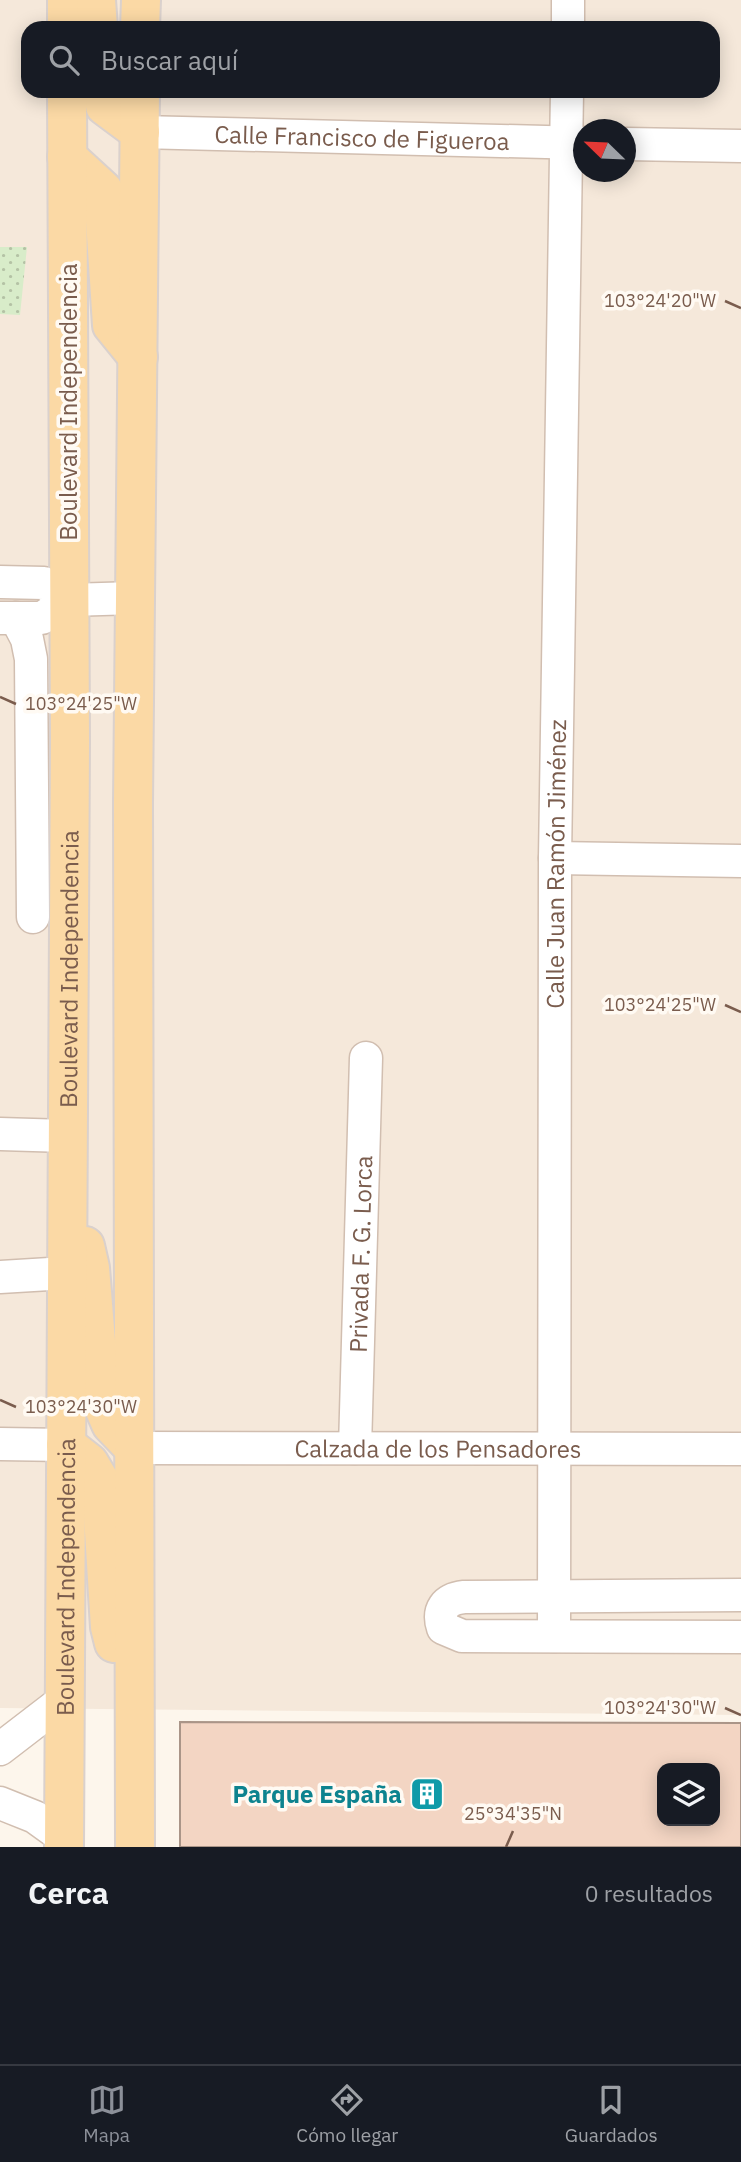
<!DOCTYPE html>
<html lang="es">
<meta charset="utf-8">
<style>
body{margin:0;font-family:"IBM Plex Sans",sans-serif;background:#20242c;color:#f1f3f6}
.controls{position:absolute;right:21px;bottom:21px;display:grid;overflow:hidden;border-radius:14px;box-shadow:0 4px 18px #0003}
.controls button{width:63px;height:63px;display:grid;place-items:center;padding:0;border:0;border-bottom:2px solid #363941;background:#171b24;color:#f1f3f6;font:35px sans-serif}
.compass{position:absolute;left:573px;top:119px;width:63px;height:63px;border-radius:50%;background:#171b24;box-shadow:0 4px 18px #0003;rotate:293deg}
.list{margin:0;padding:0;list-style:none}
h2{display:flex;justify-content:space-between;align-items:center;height:91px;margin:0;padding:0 28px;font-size:30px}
h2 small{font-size:23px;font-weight:400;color:#9ea1a6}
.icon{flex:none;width:38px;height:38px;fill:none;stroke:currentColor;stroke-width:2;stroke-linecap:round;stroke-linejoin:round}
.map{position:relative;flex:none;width:741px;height:1847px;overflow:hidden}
.search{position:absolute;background:#171b24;box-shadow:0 4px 18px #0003;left:21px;right:21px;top:21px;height:77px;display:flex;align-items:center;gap:18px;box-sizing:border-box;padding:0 24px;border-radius:21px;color:#9ea1a6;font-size:26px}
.sheet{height:217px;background:#171b24}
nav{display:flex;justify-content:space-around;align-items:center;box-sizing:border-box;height:98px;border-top:2px solid #363941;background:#171b24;font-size:19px;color:#9ea1a6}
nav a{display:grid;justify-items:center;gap:4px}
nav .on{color:#8c9099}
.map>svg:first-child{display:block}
</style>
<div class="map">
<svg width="741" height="1847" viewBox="0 0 741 1847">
<defs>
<pattern id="grass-dots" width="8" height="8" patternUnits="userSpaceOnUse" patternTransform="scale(1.75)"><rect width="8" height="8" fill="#d8ecc9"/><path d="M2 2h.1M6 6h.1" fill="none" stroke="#b4c2a5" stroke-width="1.8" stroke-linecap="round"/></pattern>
</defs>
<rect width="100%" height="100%" fill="#fdf6ec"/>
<path fill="#f5e8da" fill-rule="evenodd" d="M0,0H741V1715L0,1708ZM28,28H713V91H28ZM584,130H626V172H584Z"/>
<path fill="url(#grass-dots)" d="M0,247H27L20,315L0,314Z"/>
<path fill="#f3d5c3" stroke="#aa9588" stroke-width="2" fill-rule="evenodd" d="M180,1722L741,1723V1847H180ZM662,1768H715V1821H662Z"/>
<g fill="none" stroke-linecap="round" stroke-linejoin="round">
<g stroke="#d1beb0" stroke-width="35">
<g id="minor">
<path d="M568,28V0"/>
<path id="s1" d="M140,132L584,143"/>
<path d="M626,144L741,146"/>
<path d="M0,582L44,583L69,600"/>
<path d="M0,618H42L69,600L135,598"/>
<path d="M16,618L27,639L31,659L33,917"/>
<path d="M555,858L741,861"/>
<path d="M0,1134L66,1136"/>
<path d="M0,1277L66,1273"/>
<path d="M0,1444L66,1445"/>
<path id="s2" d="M134,1448L741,1449"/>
<path id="s3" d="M355,1448L366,1058"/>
<path d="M741,1595L464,1597C445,1599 437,1610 443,1628L462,1636L741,1637"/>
<path id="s4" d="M554,1636L555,858L567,91"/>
<path d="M0,1749L65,1699"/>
<path d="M0,1803L35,1817L64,1838"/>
</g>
</g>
<g stroke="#dad1cd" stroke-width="42">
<g id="major">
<path d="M67,0V28"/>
<path d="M96,0L98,28"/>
<path d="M140,28L141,0"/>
<path d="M104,91L105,106L140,132"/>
<path d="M67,157L103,190L112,325L138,357"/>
<path d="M85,1246L90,1268L101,1401L111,1424L134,1448"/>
<path d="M66,1445L89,1463L101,1483L110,1627L114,1643"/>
<path id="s5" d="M64,1847L70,741L67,91"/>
<path d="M135,1847L133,803L140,91"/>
</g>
</g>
<use href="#minor" stroke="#fff" stroke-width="32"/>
<use href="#major" stroke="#fbd9a5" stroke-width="38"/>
</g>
<path fill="none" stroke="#7a5c4d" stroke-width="2.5" d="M725,301L741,308M0,697L16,704M725,1005L741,1012M0,1400L16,1407M725,1708L741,1715M506,1847L513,1831"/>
<defs>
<g id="building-square" transform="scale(1.75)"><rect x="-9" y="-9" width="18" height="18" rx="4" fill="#0f9aa8" stroke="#fffaf3"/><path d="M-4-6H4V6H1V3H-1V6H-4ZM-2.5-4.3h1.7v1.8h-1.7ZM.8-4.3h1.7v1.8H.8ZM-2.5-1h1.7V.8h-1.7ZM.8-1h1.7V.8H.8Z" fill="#fff"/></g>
</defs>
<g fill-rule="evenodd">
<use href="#building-square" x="427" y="1794"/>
</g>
<g text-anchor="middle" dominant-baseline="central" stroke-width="7" stroke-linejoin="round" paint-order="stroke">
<g font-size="24" fill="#7a5c4d" stroke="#fffaf3">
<text stroke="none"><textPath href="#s1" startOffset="222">Calle Francisco de Figueroa</textPath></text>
<text transform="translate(68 402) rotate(-90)">Boulevard Independencia</text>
<text stroke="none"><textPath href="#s4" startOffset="772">Calle Juan Ramón Jiménez</textPath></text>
<text stroke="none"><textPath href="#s5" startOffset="878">Boulevard Independencia</textPath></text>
<text stroke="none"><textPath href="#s3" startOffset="194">Privada F. G. Lorca</textPath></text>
<text stroke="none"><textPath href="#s2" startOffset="304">Calzada de los Pensadores</textPath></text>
<text stroke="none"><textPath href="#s5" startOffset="270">Boulevard Independencia</textPath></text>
</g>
<g font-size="24" font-weight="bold" fill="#0d838f" stroke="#fffaf3" text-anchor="end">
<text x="402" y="1794">Parque España</text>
</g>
</g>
<g font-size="18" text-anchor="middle" fill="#7a5c4d" stroke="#fffaf3" stroke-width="7" stroke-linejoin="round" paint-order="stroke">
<text x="660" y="307">103°24'20"W</text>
<text x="81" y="710">103°24'25"W</text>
<text x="660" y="1011">103°24'25"W</text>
<text x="81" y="1413">103°24'30"W</text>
<text x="660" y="1714">103°24'30"W</text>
<text x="513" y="1820">25°34'35"N</text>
</g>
</svg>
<div class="controls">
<button><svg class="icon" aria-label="layers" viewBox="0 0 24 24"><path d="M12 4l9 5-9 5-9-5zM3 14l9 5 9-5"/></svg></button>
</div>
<svg class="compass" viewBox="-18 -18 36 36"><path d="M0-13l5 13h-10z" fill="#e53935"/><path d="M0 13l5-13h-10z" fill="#9ea1a6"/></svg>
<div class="search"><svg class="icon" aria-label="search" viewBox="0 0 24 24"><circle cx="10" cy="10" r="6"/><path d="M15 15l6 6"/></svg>Buscar aquí</div>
</div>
<section class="sheet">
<h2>Cerca<small>0 resultados</small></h2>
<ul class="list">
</ul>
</section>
<nav>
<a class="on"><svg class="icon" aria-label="map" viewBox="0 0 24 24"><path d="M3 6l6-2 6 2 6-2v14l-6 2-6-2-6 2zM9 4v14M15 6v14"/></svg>Mapa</a>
<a><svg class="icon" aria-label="directions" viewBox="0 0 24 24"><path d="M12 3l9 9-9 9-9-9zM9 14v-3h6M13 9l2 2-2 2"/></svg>Cómo llegar</a>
<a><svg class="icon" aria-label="saved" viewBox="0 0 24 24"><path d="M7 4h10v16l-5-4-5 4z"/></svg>Guardados</a>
</nav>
